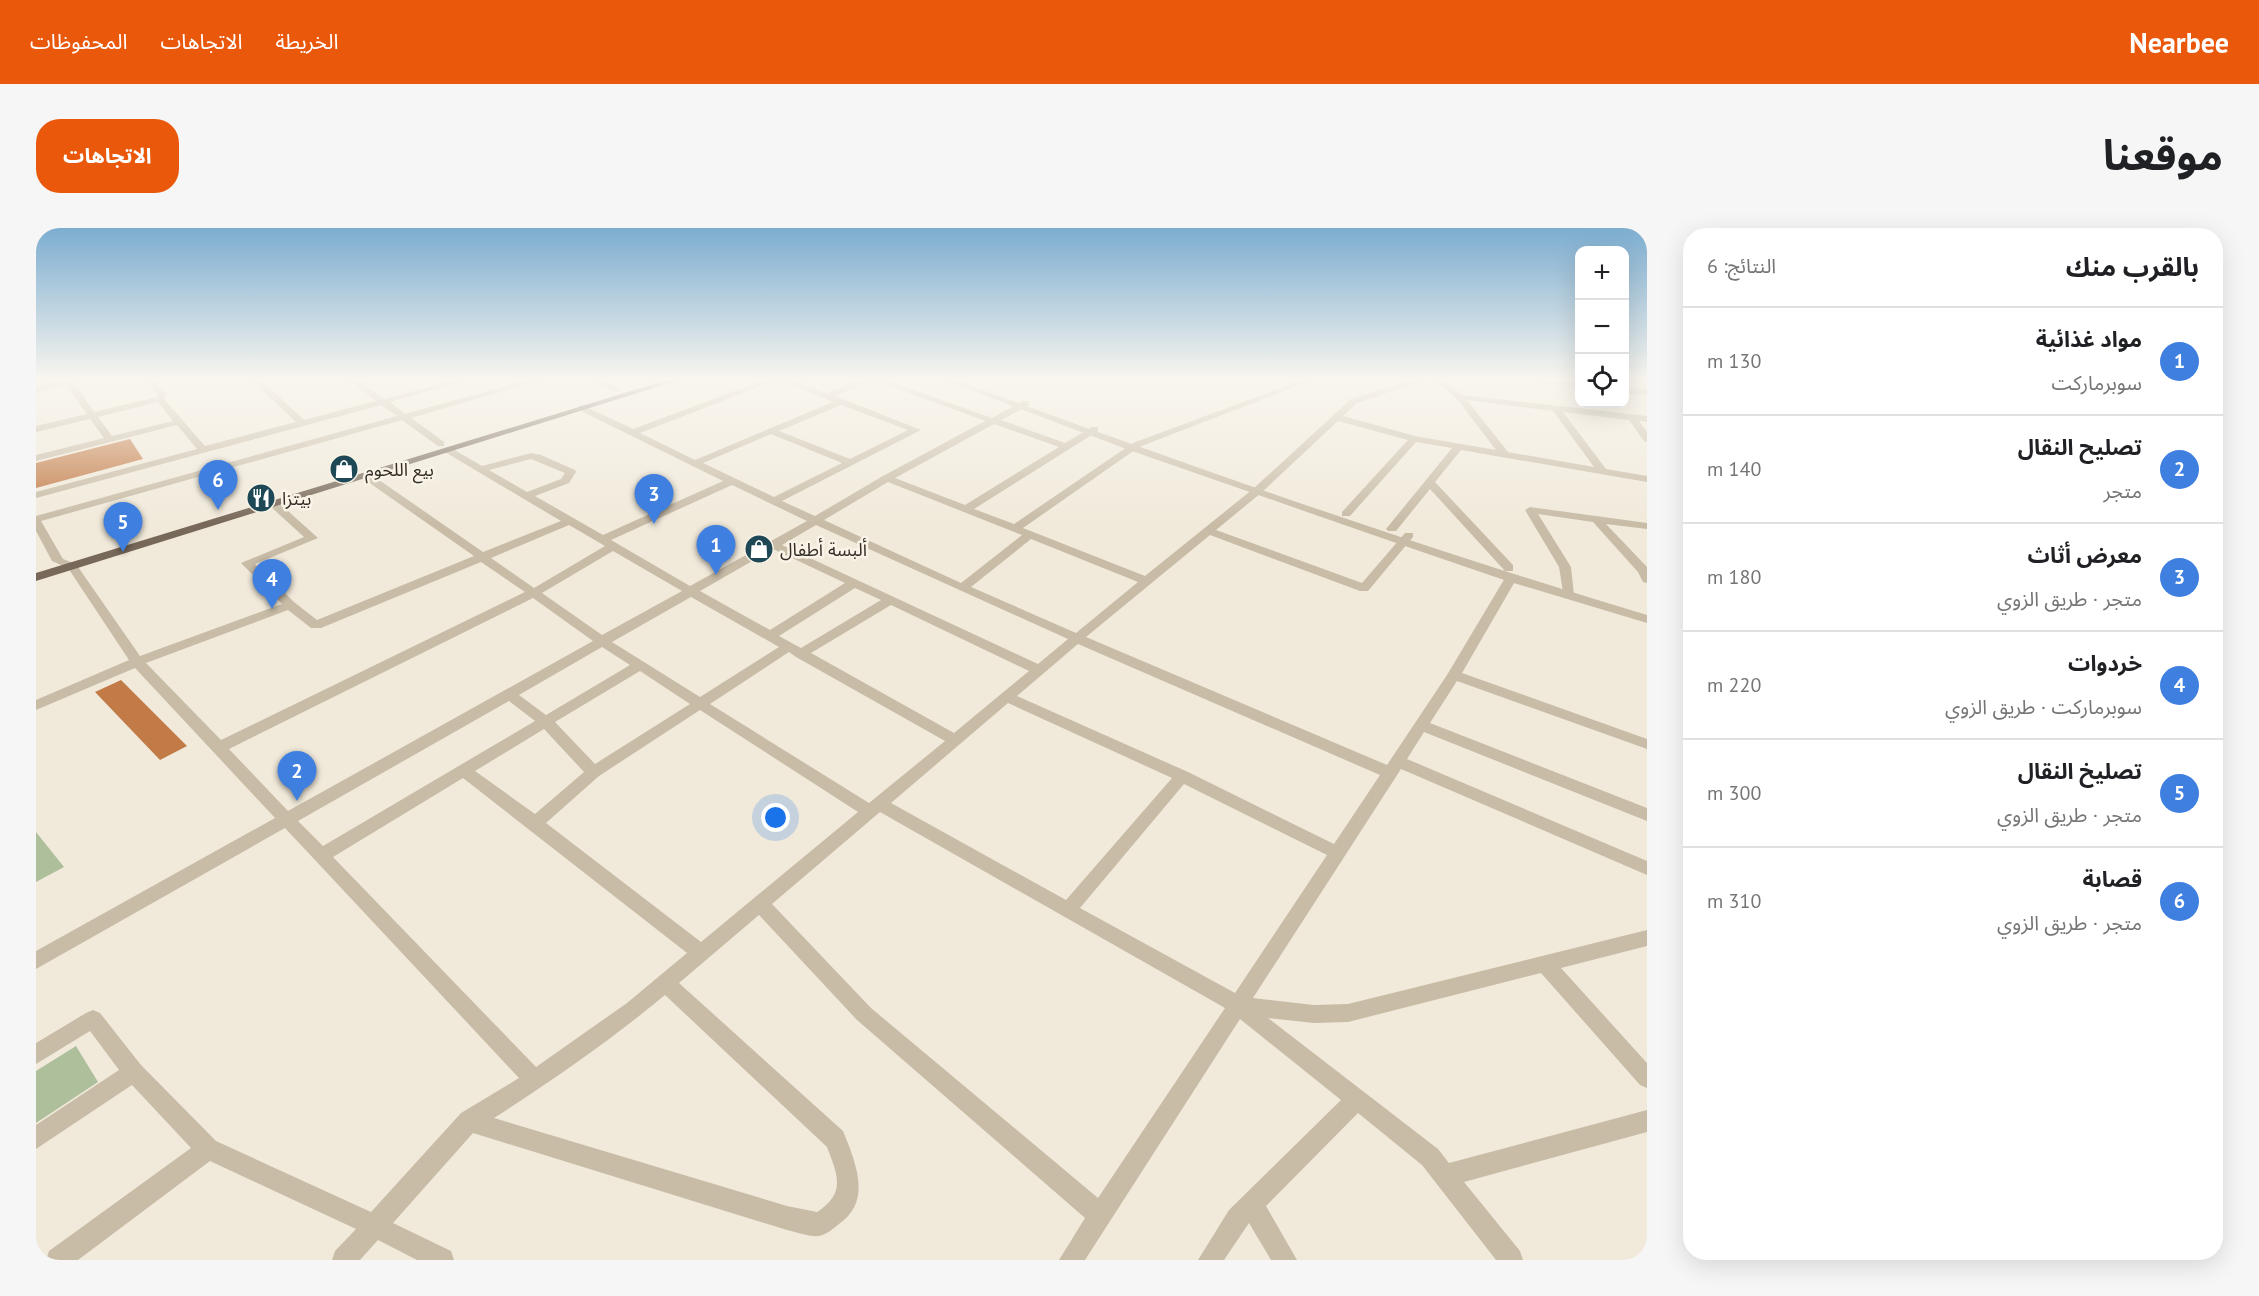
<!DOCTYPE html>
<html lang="ar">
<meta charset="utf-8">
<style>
body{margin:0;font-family:"PT Sans","Noto Sans Arabic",sans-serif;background:#f6f6f6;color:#202124;direction:rtl}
.controls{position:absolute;right:18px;top:18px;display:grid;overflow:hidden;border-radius:12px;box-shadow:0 6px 24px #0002}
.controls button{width:54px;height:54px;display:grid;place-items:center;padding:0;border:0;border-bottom:2px solid #e0e0e0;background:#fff;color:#202124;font:30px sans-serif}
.you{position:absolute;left:740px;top:590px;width:21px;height:21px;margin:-15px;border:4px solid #fff;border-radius:50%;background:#1a73e8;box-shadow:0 0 0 9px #1a73e833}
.badge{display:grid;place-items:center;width:39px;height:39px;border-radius:50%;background:#ea580c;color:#fff;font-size:20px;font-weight:700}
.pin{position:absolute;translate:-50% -50px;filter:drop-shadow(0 2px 3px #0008)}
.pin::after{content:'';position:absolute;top:32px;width:21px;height:18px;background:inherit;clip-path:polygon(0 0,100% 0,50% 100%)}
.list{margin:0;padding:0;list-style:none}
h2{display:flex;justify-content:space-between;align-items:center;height:78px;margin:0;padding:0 24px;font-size:26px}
h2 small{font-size:20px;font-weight:400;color:#757577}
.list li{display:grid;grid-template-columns:39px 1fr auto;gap:18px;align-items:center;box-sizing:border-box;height:108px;padding:0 24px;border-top:2px solid #e0e0e0}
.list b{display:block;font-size:22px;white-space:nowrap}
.list p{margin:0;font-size:20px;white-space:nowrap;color:#757577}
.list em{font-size:20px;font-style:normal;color:#757577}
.icon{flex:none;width:33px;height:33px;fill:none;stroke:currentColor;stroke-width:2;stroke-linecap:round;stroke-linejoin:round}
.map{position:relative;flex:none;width:1611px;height:1032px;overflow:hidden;direction:ltr;border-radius:24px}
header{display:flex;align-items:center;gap:36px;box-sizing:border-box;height:84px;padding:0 30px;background:#ea580c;color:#fff}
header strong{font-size:28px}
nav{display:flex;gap:33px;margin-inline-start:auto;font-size:21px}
.intro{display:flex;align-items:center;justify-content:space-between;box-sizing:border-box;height:144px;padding:0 36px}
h1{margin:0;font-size:42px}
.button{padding:15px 27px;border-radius:24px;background:#ea580c;color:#fff;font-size:21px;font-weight:700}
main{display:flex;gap:36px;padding:0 36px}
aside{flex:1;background:#fff;border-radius:24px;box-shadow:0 6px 24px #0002}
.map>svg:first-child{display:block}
</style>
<header>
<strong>Nearbee</strong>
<nav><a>الخريطة</a><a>الاتجاهات</a><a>المحفوظات</a></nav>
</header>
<div class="intro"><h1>موقعنا</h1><a class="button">الاتجاهات</a></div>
<main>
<aside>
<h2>بالقرب منك<small>النتائج: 6</small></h2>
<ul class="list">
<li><span class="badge" style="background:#3f7fe0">1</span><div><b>مواد غذائية</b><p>سوبرماركت</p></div><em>130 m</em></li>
<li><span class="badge" style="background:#3f7fe0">2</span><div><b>تصليح النقال</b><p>متجر</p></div><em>140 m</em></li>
<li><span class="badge" style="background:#3f7fe0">3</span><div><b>معرض أثاث</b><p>متجر · طريق الزوي</p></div><em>180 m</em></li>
<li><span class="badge" style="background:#3f7fe0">4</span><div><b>خردوات</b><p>سوبرماركت · طريق الزوي</p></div><em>220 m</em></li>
<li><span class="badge" style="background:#3f7fe0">5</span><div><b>تصليخ النقال</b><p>متجر · طريق الزوي</p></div><em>300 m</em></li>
<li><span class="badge" style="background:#3f7fe0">6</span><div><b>قصابة</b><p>متجر · طريق الزوي</p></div><em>310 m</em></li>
</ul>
</aside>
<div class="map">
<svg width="1611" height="1032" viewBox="0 0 1611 1032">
<rect width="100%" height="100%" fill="#f1eadb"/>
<g fill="#adbf9b">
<path d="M0,604L28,639L0,654Z"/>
<path d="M40,818L62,854L0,895V843Z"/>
</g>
<g fill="#c27b47">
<path d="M94,211L107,231L0,260V235Z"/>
<path d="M85,452L151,518L124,532L59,464Z"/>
</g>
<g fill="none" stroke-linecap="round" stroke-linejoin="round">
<g fill="#c8bca7" fill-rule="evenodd">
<path d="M27,152H45L38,155L58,184L121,169L122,166L109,152H117L131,166L128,171L169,218L260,194L216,152H225L268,192L340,173L313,152H322L348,171L419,152H431L354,174L369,186L493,152H505L375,190L408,214V218H402L366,192L5,293L27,331L40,336L104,428L246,376L205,335L268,309L234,278V274H242L282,310L219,336L258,374L281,392L438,328L325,249V245H333L447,324L525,293L409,224V220H415L446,238L495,225L505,227L539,242L540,244L533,255L499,268L567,307L687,253L543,182V178L546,177L597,201L729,152H740L604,205L659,232L797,174L744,152H755L791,165L826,152H837L799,168L885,202L746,273L779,288L847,248L949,193L838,152H849L956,190L987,173H993V177L965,192L1029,215L1056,199H1062V203L938,281L978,296L1097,215L1266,152H1277L1103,219L987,300L1109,348L1217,261L1315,171L1377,152H1389L1321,175L1307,188L1379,208L1460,222L1421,171L1399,152H1408L1426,167L1611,188V194L1603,193L1611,204V214L1608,213L1593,192L1527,184L1570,241L1611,248V254L1425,222L1399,254L1477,337V343H1469L1394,261L1360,303H1352L1350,301L1416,220L1380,214L1314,288H1306V284L1372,212L1302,193L1225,265L1180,302L1326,355L1369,305H1377V309L1332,363H1324L1174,307L1050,409L1351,537L1411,447L1469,350L1471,347H1479L1481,350L1426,445L1611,511V521L1421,453L1394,495L1611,580V593L1388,504L1371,531L1611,633V647L1365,541L1217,770L1278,777L1312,776L1611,702V718L1525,740L1611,835V860L1604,857L1505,745L1312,794L1278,795L1232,790L1402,921L1413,935L1611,882V904L1428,954L1484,1023L1487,1032H1460L1386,937L1322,885L1230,978L1261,1032H1235L1213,995L1188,1032H1162L1193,982L1305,872L1204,791L1049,1032H1023L1049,990L821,792L723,687L643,755L807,903C819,933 837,973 803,996C798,1000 790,1007 783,1008C774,1009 760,1004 751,1002L437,905L357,995L415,1023L418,1032H381L342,1012L324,1032H296L299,1023L320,1001L174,933L42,1032H10L13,1023L155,920L96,857L0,921V897L83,842L54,803L0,836V815L50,785L57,782L64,785L105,837L180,913L335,984L425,885L483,850L249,600L0,741V723L239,590L99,440L0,482V472L93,432L32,340L16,333L0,303V288L361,188L345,177L0,270V264L161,221L141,197L0,233V227L68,210L54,191L0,204V198L51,186L30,157L0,164V158ZM1431,172L1517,183L1558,239L1472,224ZM122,174L137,193L76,208L62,189ZM805,177L872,202L814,231L743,203ZM958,196L1023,219L929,277L859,250ZM735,206L806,235L738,269L667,235ZM495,231L529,245L525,251L491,264L453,242ZM852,254L986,307L925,355L788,292ZM696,257L771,293L654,358L575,312ZM533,297L569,318L498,360L455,330ZM780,297L1032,411L1002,436L746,317ZM995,311L1102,354L1040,405L935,359ZM737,321L809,355L734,402L664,363ZM577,323L646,363L566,407L506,365ZM445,334L489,364L185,512L110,435L252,382L275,400H285ZM819,360L845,372L765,420L743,408ZM655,369L743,419L664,469L576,414ZM497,370L557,413L252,583L193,521ZM855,377L993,443L918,505L775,425ZM1042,416L1344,547L1298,616L1152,544L981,468ZM566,419L594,437L510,487L483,467ZM753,424L760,429L909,513L833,575L674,476ZM604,443L654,476L559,536L519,494ZM473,473L499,493L287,618L262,593ZM972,475L1136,550L1030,672L855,575ZM664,482L822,584L665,714L510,595L563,548ZM508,501L548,544L499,586L439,543ZM427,550L651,725L591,775L500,839L297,629ZM1148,556L1291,627L1199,765L1044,680ZM844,584L1189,780L1062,970L835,780L736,676ZM629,767L791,919C802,948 810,965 781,984L751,978L458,890C517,852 575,812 629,767Z"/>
<path d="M556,152H566L586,162L579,164Z"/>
<path d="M1498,152L1544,153V158L1502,155Z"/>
<path d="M1588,159L1611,161V167L1588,165Z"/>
<path d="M1494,279L1611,295V301L1570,296L1611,339V355L1607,354L1602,344L1557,294L1502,286L1535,339L1538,367L1532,371L1528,370L1523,339L1489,282Z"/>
</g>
<path fill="#c8bca7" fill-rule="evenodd" d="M908,152H919C1148,236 1377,317 1611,387V395L1471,353L1363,316L1093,222Z"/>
<path fill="#776859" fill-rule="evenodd" d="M631,152H643L0,353V345Z"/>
</g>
<linearGradient id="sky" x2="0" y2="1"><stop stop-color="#7cadd0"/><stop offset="0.51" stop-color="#f9f6ef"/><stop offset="1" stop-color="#f9f6ef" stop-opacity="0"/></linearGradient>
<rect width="1611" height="296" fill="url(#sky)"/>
<defs>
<g id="shop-disc" transform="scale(1.5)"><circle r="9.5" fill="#1e4855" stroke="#f9f4e7"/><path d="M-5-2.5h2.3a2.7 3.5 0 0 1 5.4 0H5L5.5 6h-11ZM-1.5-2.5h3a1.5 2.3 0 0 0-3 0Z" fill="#fff"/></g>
<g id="restaurant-disc" transform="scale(1.5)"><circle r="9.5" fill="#1e4855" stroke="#f9f4e7"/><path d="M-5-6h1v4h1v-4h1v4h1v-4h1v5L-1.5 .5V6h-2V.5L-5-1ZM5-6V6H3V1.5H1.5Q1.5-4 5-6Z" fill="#fff"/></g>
</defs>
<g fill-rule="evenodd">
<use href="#shop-disc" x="308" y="241"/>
<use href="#restaurant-disc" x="225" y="270"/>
<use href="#shop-disc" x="723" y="321"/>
</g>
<g text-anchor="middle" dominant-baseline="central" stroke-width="5" stroke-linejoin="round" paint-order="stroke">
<g font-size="18" fill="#352e27" stroke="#f9f4e7" text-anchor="start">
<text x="329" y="241">بيع اللحوم</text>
<text x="246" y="270">بيتزا</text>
<text x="744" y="321">ألبسة أطفال</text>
</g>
</g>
</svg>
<div class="controls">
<button>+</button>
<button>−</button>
<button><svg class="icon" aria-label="locate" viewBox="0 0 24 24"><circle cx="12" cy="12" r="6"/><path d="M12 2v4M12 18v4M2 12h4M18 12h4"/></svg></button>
</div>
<div class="you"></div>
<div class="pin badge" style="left:680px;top:347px;background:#3f7fe0">1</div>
<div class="pin badge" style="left:261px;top:573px;background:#3f7fe0">2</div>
<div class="pin badge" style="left:618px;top:296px;background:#3f7fe0">3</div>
<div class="pin badge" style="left:236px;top:381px;background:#3f7fe0">4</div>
<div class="pin badge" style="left:87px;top:324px;background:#3f7fe0">5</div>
<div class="pin badge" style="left:182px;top:282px;background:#3f7fe0">6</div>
</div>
</main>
